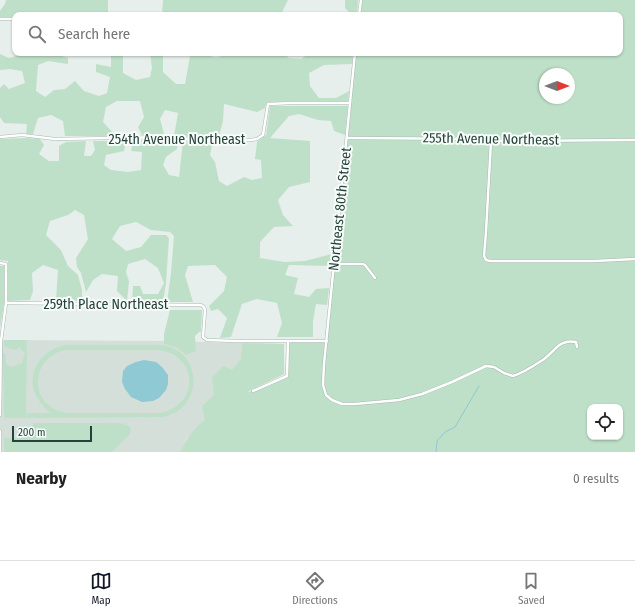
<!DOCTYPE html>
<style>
body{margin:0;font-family:"Fira Sans Condensed",sans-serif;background:#f6f6f6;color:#222}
.controls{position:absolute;right:12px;bottom:12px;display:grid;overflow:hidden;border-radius:8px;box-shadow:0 1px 3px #0004}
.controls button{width:36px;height:36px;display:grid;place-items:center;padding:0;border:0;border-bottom:1px solid #e0e0e0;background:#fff;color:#222;font:20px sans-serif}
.compass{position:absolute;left:539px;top:68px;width:36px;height:36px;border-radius:50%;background:#fff;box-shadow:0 1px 3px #0004;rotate:90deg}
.scale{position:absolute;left:12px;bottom:10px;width:80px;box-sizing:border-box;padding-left:4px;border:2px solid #24423a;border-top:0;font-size:11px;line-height:14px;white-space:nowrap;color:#24423a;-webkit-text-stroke:3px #f7fbf9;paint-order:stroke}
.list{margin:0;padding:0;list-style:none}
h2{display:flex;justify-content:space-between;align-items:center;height:52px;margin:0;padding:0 16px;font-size:17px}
h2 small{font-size:13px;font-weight:400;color:#767676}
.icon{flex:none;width:22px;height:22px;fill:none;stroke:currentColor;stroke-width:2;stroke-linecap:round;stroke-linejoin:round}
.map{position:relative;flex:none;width:635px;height:452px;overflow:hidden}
.search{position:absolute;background:#fff;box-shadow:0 1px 3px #0004;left:12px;right:12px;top:12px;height:44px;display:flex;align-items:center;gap:10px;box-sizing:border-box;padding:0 14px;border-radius:8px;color:#767676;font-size:15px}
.sheet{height:108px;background:#fff}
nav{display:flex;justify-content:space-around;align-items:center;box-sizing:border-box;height:56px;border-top:1px solid #e0e0e0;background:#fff;font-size:11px;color:#767676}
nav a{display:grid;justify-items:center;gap:2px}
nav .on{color:#111827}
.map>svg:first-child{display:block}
</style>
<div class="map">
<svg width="635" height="452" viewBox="0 0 635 452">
<rect width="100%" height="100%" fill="#e6efeb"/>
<path fill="#d4dfda" d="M0,340L168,341L284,344V374L244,393L187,438L180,452H0Z"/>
<g fill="#bfe0c8" fill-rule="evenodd">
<path d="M6,0H108V15H86L80,14L74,15H46L43,14L39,15H15V17H0V11L5,4Z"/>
<path d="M163,0H288L282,12V15H162Z"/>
<path d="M345,0H358L357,15H352L345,8Z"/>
<path d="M361,0H635V452H180C187,438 193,429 205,420L202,406L214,395L212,378L223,366L232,370L241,359L242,343L284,344V374L247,392L253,391L287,376L288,341H327L355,53H620V15H359ZM545,74H569V98H545ZM590,407H620V437H590Z"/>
<path d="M20,53H52L68,58V64L48,61L38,65L36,91L45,97L54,90L65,89L75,81L84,91L99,96L107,93L110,77L96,72V64L111,67V53H123V73L136,80L150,77L152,68L150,53H163V72L176,84H185L190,56V53H207V55L216,58L228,54L229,53H286L288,58L301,59L310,53H332L341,56L344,53H353L352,64L324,65L309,73L310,86L319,98H336L349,91L348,102L306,101L267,102L265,108L257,112L224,104L223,121L219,136L196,137L174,136L178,113L165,110L160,119L164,134L142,135L138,127L144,117L140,101H117L106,107L103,122L116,136H65L63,121L51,115L38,118L33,134H26L27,124L4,123L0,117V88L4,84L9,89L25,83L22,71L10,69L0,70V54L9,58L20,55Z"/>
<path d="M270,106H348L345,135L334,131L331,121L318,120L299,114L289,116L270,138L310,141V182L289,187L278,200L283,215L293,226L274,227L260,242V258L285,262L305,261L332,254L331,266L289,265L285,275L298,278L294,294L309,297L316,289L329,288L327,305L316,304L313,321V337H277L282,323L277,303L257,299L242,304L231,337L220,338L227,318L218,309L211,311L209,306L224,291L227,277L215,265L188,266L185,275L193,302H167L171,273L174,236L170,232L151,230L136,222L120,226L112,239L126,251L141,247L151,235H166L169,238L166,283L163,302L132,301L133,286H140L143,294H158L164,283L158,268L145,259L128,264L126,272L129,281L127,301L117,291L118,276L102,274L93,280L86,292L81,273L77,267L76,258L88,239L84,215L75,210L68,215L50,221L46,235L61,250L68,266L78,275L82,290V301L56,300L58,270L43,265L32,273L33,291L30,300L8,301V261L0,260V139L27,138L40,139L44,145L39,154L49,161H59V146L66,142L86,141L84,156H91L95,150L93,141H126L124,151L106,155L104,165L111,170L128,172L141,170L142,152L131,151L133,141L166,140L178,141L177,149L166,157L163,165L169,175L179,177L183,141L193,142L213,141L210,155L215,162L219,181L227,186L244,177L252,180L262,178L261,160L255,159L257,142L266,135Z"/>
<path d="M0,266H4V303L0,328Z"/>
<path d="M170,310H202L201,332H199L195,336L196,351L186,355L176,347L164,344V334Z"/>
<path d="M4,340H27L26,418H5L4,416L3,352L6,355V364L12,367L22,363L25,353L19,347L16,350L11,349L4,346Z"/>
<path d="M67,345H160C202,348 206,407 164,417L27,418V413H50C44,407 38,401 35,393C26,370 44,348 67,345ZM66,350H157C199,353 201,408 158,413H68C29,409 28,357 66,350Z"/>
<path d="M33,423H120L129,426L131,430L129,435L112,452H4V438L33,437Z"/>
</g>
<path fill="#8ec9d4" d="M144,360L156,362L162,367L168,375V384L166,390L159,398L153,401L142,402L131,397L125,389L122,382L123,371L127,366L136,362Z"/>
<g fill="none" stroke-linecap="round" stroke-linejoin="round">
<path stroke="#8ec9d4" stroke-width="1" d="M436,452L437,441L445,432L455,427L479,386"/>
<g stroke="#a8b8b2" stroke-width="3.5">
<g id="street">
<path d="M359,15L361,0"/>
<path d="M0,19H15"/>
<path d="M355,53L324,364L323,385L326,395L332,400L342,404H355L399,400L422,394L452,382L486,366L494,367L504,373L513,376C523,373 532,367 541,361C553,354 559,338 576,342L577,347"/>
<path d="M0,137L22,135L55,139L169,137L187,139L250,140L257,139L263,135L268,104L292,103H350"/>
<path d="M347,138L489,139L491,141L635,140"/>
<path d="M491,141L486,232L484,256L486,260L490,261H595L635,259"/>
<path d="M0,263L6,264V303L1,341L0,415"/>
<path d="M334,264H363L365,265L375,278"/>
<path d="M6,303L201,305L204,307L205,310L203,337L207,340L237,341H327"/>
<path d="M253,391L287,376L288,341"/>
<path d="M0,431V452"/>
</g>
</g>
<use href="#street" stroke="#fff" stroke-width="2.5"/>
</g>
<g text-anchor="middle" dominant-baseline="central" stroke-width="4" stroke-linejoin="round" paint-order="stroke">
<g font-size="14" fill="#24423a" stroke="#f7fbf9">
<text x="177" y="139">254th Avenue Northeast</text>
<text transform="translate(491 139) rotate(1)">255th Avenue Northeast</text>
<text transform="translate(340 209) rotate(-84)">Northeast 80th Street</text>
<text x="106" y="304">259th Place Northeast</text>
</g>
</g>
</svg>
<div class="controls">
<button><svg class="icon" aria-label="locate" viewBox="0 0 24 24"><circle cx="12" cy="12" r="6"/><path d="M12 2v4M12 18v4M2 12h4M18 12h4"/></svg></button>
</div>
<svg class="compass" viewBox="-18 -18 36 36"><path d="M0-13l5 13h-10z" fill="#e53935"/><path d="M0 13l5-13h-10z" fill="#767676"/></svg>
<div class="scale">200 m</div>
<div class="search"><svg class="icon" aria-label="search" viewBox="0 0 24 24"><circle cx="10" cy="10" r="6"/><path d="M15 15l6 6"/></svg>Search here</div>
</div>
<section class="sheet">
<h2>Nearby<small>0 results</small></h2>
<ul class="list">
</ul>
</section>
<nav>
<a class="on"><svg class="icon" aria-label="map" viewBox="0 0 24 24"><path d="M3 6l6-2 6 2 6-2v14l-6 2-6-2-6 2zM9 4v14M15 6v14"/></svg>Map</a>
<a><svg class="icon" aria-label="directions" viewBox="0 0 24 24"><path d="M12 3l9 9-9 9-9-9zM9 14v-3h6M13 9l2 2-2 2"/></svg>Directions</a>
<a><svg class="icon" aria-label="saved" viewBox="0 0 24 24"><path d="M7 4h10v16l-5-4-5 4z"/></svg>Saved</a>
</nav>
